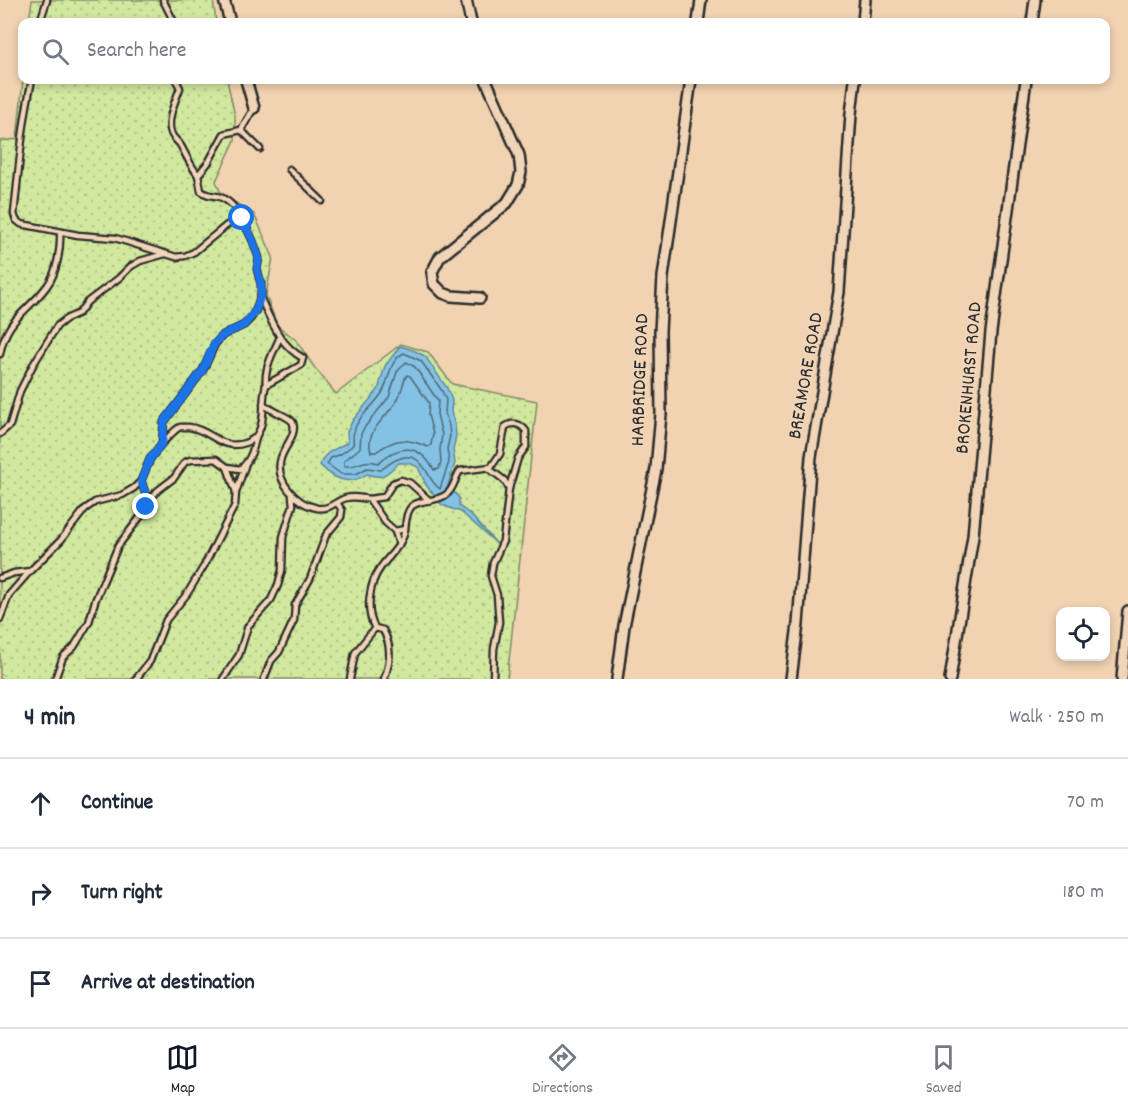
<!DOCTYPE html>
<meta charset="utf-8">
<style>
body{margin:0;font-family:Dekko,sans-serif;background:#f6f6f7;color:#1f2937}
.controls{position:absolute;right:18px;bottom:18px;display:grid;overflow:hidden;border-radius:12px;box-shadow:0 3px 9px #0003}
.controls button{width:54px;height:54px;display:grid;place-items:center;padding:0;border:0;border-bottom:2px solid #e0e1e3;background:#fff;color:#1f2937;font:30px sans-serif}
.stop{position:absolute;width:18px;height:18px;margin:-14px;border:4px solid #1a73e8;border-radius:50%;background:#fff}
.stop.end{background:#1a73e8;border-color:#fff;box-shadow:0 2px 6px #0008}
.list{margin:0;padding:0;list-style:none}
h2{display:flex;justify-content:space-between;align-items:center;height:78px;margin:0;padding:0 24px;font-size:26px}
h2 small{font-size:20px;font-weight:400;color:#747a83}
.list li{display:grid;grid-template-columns:39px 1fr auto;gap:18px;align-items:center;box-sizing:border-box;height:90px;padding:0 24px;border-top:2px solid #e0e1e3}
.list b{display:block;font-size:22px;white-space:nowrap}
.list em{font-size:20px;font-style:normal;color:#747a83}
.icon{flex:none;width:33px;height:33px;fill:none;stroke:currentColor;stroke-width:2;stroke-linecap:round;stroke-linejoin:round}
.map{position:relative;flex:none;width:1128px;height:679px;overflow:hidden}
.search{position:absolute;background:#fff;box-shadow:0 3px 9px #0003;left:18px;right:18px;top:18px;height:66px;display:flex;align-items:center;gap:15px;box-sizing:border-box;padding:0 21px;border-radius:12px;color:#747a83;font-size:22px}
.sheet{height:348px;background:#fff}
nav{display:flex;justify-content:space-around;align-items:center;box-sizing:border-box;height:84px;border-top:2px solid #e0e1e3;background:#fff;font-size:16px;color:#747a83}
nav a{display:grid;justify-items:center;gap:3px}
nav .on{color:#111827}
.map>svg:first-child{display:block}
</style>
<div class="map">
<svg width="1128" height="679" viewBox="0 0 1128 679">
<defs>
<pattern id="grass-dots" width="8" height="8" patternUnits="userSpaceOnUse" patternTransform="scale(1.5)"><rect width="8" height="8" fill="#d1e89e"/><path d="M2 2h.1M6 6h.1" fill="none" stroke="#b4c788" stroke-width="1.8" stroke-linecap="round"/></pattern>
</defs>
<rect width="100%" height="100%" fill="#f1d2b1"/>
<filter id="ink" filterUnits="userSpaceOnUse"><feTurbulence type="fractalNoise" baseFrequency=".0167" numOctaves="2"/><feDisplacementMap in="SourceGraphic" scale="12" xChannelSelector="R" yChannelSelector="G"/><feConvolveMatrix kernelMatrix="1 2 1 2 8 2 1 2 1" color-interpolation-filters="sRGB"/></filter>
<g filter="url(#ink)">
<g fill="url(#grass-dots)" stroke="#7e8a64" stroke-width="1.5">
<path d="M32,0H213L216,22H29Z"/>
<path d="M23,80H227L235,116V140L216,181L221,194L254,214L273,257L266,295L277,325L296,340L314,367L336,394L401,344L428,352L452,384L537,401L507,679H0V141L17,139Z"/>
</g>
<path fill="#84c2e5" stroke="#60869b" stroke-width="1.5" d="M400,346L413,350L425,356L447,388L452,400L451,412L455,425L456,436L453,450L455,463L448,485L459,498V506L471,515L497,544L461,512L442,505L426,485L418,467L409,463H399C386,473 385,480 367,474C350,486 334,480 320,465C324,451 337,449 348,442L347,432L353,420L378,390L385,366Z"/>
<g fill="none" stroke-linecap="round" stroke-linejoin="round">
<g stroke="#4f6775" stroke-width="1.5">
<path d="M404,353L421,361L442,391L446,400L445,413L449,426L450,436L447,449L449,462L440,489C431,483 430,475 423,466C411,448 393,460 381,470L367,468L356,474H341L327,464L331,458L341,454L353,445C354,440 352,436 354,431C358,416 374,406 382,393C390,380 388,361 404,353Z"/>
<path d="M406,362L415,367L438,401L437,414L442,435L440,449L441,462L439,469L434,470C419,443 399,444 378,463C360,458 359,468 344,466V461L360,448L361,434L364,428L389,397L397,372Z"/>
<path d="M407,375L410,376L429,403L428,415L433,434L431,445L428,447C406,437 395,438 376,452H371C364,432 386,418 396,402C402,394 402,383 407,375Z"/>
</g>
<g stroke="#2b2b2b" stroke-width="9">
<g id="lane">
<path d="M163,0L174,22"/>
<path d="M40,22L47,0"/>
<path d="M32,80C22,125 19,168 14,214L16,220L21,224L78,235L115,238L176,257L185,256L194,252L227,225L242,218C235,208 228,198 216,196C209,195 207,195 201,191L198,175L208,163L224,134L241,130L254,108"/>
<path d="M176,80L180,88C176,100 165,121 172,135C174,139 179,142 181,146C187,157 190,165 198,175"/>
<path d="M241,130L260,149"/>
<path d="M289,169L322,201"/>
<path d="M0,354C6,318 28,312 47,286C57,273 61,248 60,232"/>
<path d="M266,385C264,368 273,353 280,337"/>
<path d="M263,404C271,411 291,417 293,423C297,435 284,447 281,458C274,480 296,504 317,508C331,510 335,501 346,498C354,496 361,498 369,499L385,522L395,531"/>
<path d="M0,434L10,425L20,391L33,365L57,326L66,319L79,313L87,302L119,278L130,267L140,261L165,254"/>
<path d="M162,443C167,439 174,430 180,427C182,427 187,427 189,427C212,430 221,451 245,443C252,440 256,438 259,431C266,417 261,401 266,385L301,365L303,358C279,345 271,320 260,297"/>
<path d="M227,467L236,492L245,466"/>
<path d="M488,468L504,480L509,488"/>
<path d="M369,499L384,497L393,483L401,480L410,483L430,501"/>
<path d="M147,504L157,491L174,478L185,462L190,460L216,459L227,467L240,469C250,462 254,448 256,437"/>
<path d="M399,545L395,531L405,529"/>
<path d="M0,578L14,573L30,571L61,540L85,509L95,502L122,495L134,488L141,481L150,459L162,443L164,422L203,370L215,344L223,335L244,325L251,318L256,310L261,294V284L257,269L259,258L253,241L242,218"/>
<path d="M0,619L9,595L30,571"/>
<path d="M375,628L383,630C392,646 391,662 384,679"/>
<path d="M55,679L63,657L74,647L89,622L95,601L118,546L144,512L147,498L141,481"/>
<path d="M136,679L150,661L166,620L187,594L204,566L235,505L236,492"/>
<path d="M223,679L239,655L248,626L271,600L278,585L282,570L283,537L293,505L292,496"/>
<path d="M264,679L271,661L279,652L294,620L295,605L310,579L326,535L341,517L342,510L337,503"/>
<path d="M350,679L355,653L375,628C365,611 369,583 381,567C389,556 398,549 403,537C407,527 404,514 412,506C422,498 436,503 447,494C455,487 454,479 460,471L491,467L500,454L505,427C513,421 521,424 526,431V447L518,458L509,488L503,541L493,563L491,576L497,595L499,622L494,649L493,679"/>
</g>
</g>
<g stroke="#2b2b2b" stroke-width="14">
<g id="street">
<path d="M224,0L230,22"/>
<path d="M466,0L471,22"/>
<path d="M698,22L701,0"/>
<path d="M863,22L865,0"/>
<path d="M1032,22L1035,0"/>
<path d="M246,80L254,108"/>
<path d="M480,298L451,296L443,293L434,284L432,272L440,257L507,203L518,185L521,172L519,155L486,80"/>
<path d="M617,679L624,626L656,469L661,414L660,331L663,277L691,80"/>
<path d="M791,679L798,624L811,457L839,292L851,114L855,80"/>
<path d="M950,679L973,536L991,332L1026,80"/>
<path d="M1122,679L1128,611"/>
</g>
</g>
<use href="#lane" stroke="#f1d5b8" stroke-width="4.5"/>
<use href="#street" stroke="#f1d5b8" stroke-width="9"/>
</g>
</g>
<g fill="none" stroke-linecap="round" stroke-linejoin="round" filter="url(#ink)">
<path stroke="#1a73e8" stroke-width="8" d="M146,507L147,498L141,481L150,459L162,443L164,422L203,370L214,344L223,335L244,325L256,310L261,294V284L257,269L259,258L253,241L242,218"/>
</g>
<g text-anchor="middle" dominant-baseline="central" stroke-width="4.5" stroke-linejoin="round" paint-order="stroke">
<g font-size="20" fill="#2b2b2b" stroke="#f1d5b8">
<text transform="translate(807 376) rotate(-80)">BREAMORE ROAD</text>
<text transform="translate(970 378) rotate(-85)">BROKENHURST ROAD</text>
<text transform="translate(641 380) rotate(-88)">HARBRIDGE ROAD</text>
</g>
</g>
</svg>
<div class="controls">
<button><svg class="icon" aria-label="locate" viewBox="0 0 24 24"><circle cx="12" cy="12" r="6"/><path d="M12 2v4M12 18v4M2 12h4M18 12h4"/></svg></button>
</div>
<div class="stop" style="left:242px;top:218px"></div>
<div class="stop end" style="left:146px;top:507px"></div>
<div class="search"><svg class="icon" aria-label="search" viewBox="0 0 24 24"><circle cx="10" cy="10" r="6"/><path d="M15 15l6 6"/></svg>Search here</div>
</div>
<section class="sheet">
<h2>4 min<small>Walk · 250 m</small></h2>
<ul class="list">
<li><svg class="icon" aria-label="ahead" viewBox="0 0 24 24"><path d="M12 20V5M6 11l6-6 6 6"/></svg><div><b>Continue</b></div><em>70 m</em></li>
<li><svg class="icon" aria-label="right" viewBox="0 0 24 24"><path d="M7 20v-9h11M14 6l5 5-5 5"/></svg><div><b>Turn right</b></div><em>180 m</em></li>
<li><svg class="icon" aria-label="arrive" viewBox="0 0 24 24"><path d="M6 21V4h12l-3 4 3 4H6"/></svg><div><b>Arrive at destination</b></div></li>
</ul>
</section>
<nav>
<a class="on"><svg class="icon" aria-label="map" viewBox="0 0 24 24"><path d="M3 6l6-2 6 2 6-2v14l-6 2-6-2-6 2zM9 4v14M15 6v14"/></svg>Map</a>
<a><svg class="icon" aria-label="directions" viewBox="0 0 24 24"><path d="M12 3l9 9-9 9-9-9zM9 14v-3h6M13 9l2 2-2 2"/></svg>Directions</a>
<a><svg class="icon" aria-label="saved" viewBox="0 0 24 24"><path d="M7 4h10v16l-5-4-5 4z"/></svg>Saved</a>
</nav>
